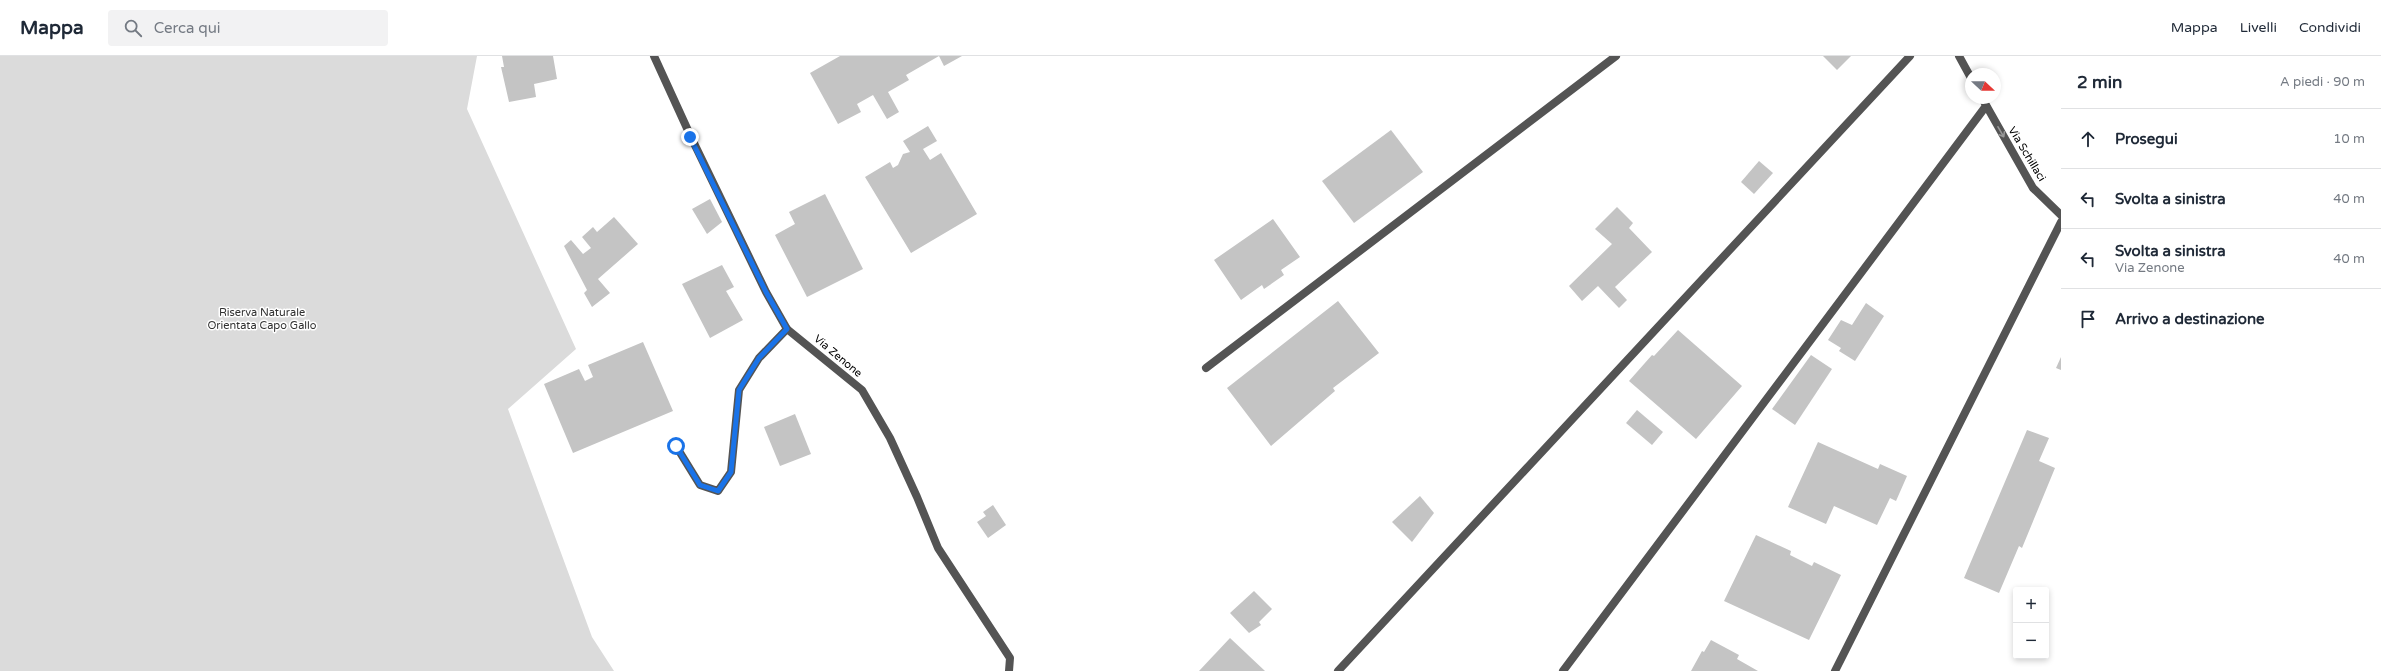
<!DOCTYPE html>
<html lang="it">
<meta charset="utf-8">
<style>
body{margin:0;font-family:"Varela Round",sans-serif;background:#f2f2f3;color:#1f2937}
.controls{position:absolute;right:12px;bottom:12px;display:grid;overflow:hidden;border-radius:4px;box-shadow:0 2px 6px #0003}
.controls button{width:36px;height:36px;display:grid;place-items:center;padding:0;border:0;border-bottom:1px solid #e0e1e3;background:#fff;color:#1f2937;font:20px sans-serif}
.compass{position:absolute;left:1965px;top:12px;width:36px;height:36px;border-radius:50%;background:#fff;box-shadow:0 2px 6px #0003;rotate:112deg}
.stop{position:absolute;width:12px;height:12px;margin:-9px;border:3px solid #1a73e8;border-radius:50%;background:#fff}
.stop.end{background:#1a73e8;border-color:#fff;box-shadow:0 1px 4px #0008}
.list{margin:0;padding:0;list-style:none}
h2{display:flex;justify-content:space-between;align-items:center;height:52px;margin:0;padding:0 16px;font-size:17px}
h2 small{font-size:13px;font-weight:400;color:#747a83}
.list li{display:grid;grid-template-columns:26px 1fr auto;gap:12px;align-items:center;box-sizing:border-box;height:60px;padding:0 16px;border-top:1px solid #e0e1e3}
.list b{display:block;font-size:15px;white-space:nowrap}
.list p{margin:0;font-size:13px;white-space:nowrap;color:#747a83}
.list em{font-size:13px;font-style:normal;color:#747a83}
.icon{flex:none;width:22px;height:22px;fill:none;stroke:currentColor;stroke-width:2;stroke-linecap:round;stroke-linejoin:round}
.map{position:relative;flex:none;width:2061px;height:615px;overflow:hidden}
header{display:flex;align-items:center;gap:24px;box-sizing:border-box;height:56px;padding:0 20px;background:#fff;border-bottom:1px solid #e0e1e3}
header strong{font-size:19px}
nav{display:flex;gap:22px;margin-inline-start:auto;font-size:14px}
.search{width:280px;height:36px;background:#f2f2f3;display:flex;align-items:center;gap:10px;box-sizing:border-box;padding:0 14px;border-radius:4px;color:#747a83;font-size:15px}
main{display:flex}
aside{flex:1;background:#fff}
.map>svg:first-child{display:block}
</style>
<header>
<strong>Mappa</strong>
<div class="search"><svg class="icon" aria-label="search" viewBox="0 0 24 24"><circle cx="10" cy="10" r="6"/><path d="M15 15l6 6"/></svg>Cerca qui</div>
<nav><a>Mappa</a><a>Livelli</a><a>Condividi</a></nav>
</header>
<main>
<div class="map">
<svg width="2061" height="615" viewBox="0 0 2061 615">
<rect width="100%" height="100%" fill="#fff"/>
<path fill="#dbdbdb" d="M0,0H477L467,53L576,293L508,353L592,581L614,615H0Z"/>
<g fill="#c4c4c4">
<path d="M502,0H553L557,23L534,28L536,41L509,46L501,11H504Z"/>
<path d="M840,0H962L944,10L939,0L906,19L909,24L888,36L899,56L887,63L873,39L857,48L861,56L838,68L810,17Z"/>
<path d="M1823,0H1851L1837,14Z"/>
<path d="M928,70L937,85L923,93L930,104L941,97L977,158L911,197L865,121L890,106L893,112L898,109L903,98L910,96L903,85Z"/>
<path d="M1391,74L1423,116L1354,167L1322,125Z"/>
<path d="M1759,105L1773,117L1754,138L1741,126Z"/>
<path d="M825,138L863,213L807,241L775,179L795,168L789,156Z"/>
<path d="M710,143L722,166L707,178L692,153Z"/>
<path d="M1617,151L1633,167L1629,172L1652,196L1615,231L1627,244L1619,252L1598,230L1582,245L1569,230L1612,188L1595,173Z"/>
<path d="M614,161L638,188L598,223L610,237L592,251L584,237L587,234L564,190L571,184L583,198L591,192L582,181L593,171L597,176Z"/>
<path d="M1273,163L1300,201L1281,214L1284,219L1264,233L1262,229L1241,244L1214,204Z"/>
<path d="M722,209L734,231L726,235L743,264L710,282L682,228Z"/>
<path d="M1338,245L1379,297L1333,332L1335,335L1271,390L1227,332Z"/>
<path d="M1866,247L1884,260L1855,305L1839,295L1841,292L1828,284L1841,264L1852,269Z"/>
<path d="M1678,274L1742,330L1696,383L1629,325L1652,299L1654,300Z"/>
<path d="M643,286L673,355L573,397L544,328L579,313L585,325L593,321L588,309Z"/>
<path d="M1811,299L1832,313L1795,369L1772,353Z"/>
<path d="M2061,301V314L2056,312Z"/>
<path d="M1637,354L1663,376L1652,389L1626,367Z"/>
<path d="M795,358L811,398L780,410L764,371Z"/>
<path d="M2027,374L2049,382L2039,405L2055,412L2022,492L2019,490L1999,537L1964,522Z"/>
<path d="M1818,386L1878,413L1880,408L1907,420L1896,445L1890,442L1877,469L1834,450L1826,468L1788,451Z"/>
<path d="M1420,440L1434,457L1412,486L1392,466Z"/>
<path d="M993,449L1006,469L988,482L977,466L986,460L983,456Z"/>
<path d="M1756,479L1791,495L1790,499L1812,510L1814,506L1841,519L1809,584L1724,545Z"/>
<path d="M1254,535L1272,553L1259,566L1261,569L1249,577L1230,557Z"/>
<path d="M1230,582L1265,615H1199Z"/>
<path d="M1711,584L1739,599L1737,603L1758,615H1691L1702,595L1704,596Z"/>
</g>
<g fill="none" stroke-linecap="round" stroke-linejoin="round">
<g stroke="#545454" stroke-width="8">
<path d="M654,0L691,81L766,236L787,273L862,334L890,382L917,441L938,492L1010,602L1009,615"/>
<path d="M1959,0L1971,22"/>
<path d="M1982,42L2033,132L2061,159"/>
<path d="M1206,312L1616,0"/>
<path d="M676,390L700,429L718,435L731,416L739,334L759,302L787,273"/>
<path d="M1338,615L1910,0"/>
<path d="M1563,615L1986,50"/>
<path d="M1835,615L2061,166"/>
</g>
</g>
<defs><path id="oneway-shaft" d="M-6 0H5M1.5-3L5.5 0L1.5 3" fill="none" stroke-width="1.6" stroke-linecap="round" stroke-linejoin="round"/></defs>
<use stroke="#989898" href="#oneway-shaft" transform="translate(2001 76) rotate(60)"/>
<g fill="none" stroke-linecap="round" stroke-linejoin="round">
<path stroke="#1a73e8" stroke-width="5" d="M676,390L700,429L718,435L731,416L739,334L759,302L787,273L766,236L690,81"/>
</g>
<g text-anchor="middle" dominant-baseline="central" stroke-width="3" stroke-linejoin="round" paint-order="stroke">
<g font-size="11" fill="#000" stroke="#fff">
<text transform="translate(2027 98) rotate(59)">Via Schillaci</text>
<text transform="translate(838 300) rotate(40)">Via Zenone</text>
</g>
<g font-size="11" fill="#323232" stroke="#fff">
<text x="262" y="256">Riserva Naturale<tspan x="262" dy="13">Orientata Capo Gallo</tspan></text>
</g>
</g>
</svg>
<div class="controls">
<button>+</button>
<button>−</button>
</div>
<svg class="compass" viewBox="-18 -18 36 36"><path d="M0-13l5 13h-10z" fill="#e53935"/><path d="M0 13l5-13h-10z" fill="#747a83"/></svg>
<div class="stop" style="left:676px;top:390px"></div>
<div class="stop end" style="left:690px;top:81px"></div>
</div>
<aside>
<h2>2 min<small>A piedi · 90 m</small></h2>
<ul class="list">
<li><svg class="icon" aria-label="ahead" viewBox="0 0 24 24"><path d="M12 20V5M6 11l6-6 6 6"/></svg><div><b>Prosegui</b></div><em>10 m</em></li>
<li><svg class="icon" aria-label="left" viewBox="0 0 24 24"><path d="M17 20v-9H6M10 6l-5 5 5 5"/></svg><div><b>Svolta a sinistra</b></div><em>40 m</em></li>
<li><svg class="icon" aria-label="left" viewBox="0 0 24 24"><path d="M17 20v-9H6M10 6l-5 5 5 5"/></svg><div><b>Svolta a sinistra</b><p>Via Zenone</p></div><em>40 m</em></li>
<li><svg class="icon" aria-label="arrive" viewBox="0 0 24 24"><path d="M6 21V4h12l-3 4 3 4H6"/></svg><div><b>Arrivo a destinazione</b></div></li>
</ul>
</aside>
</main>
